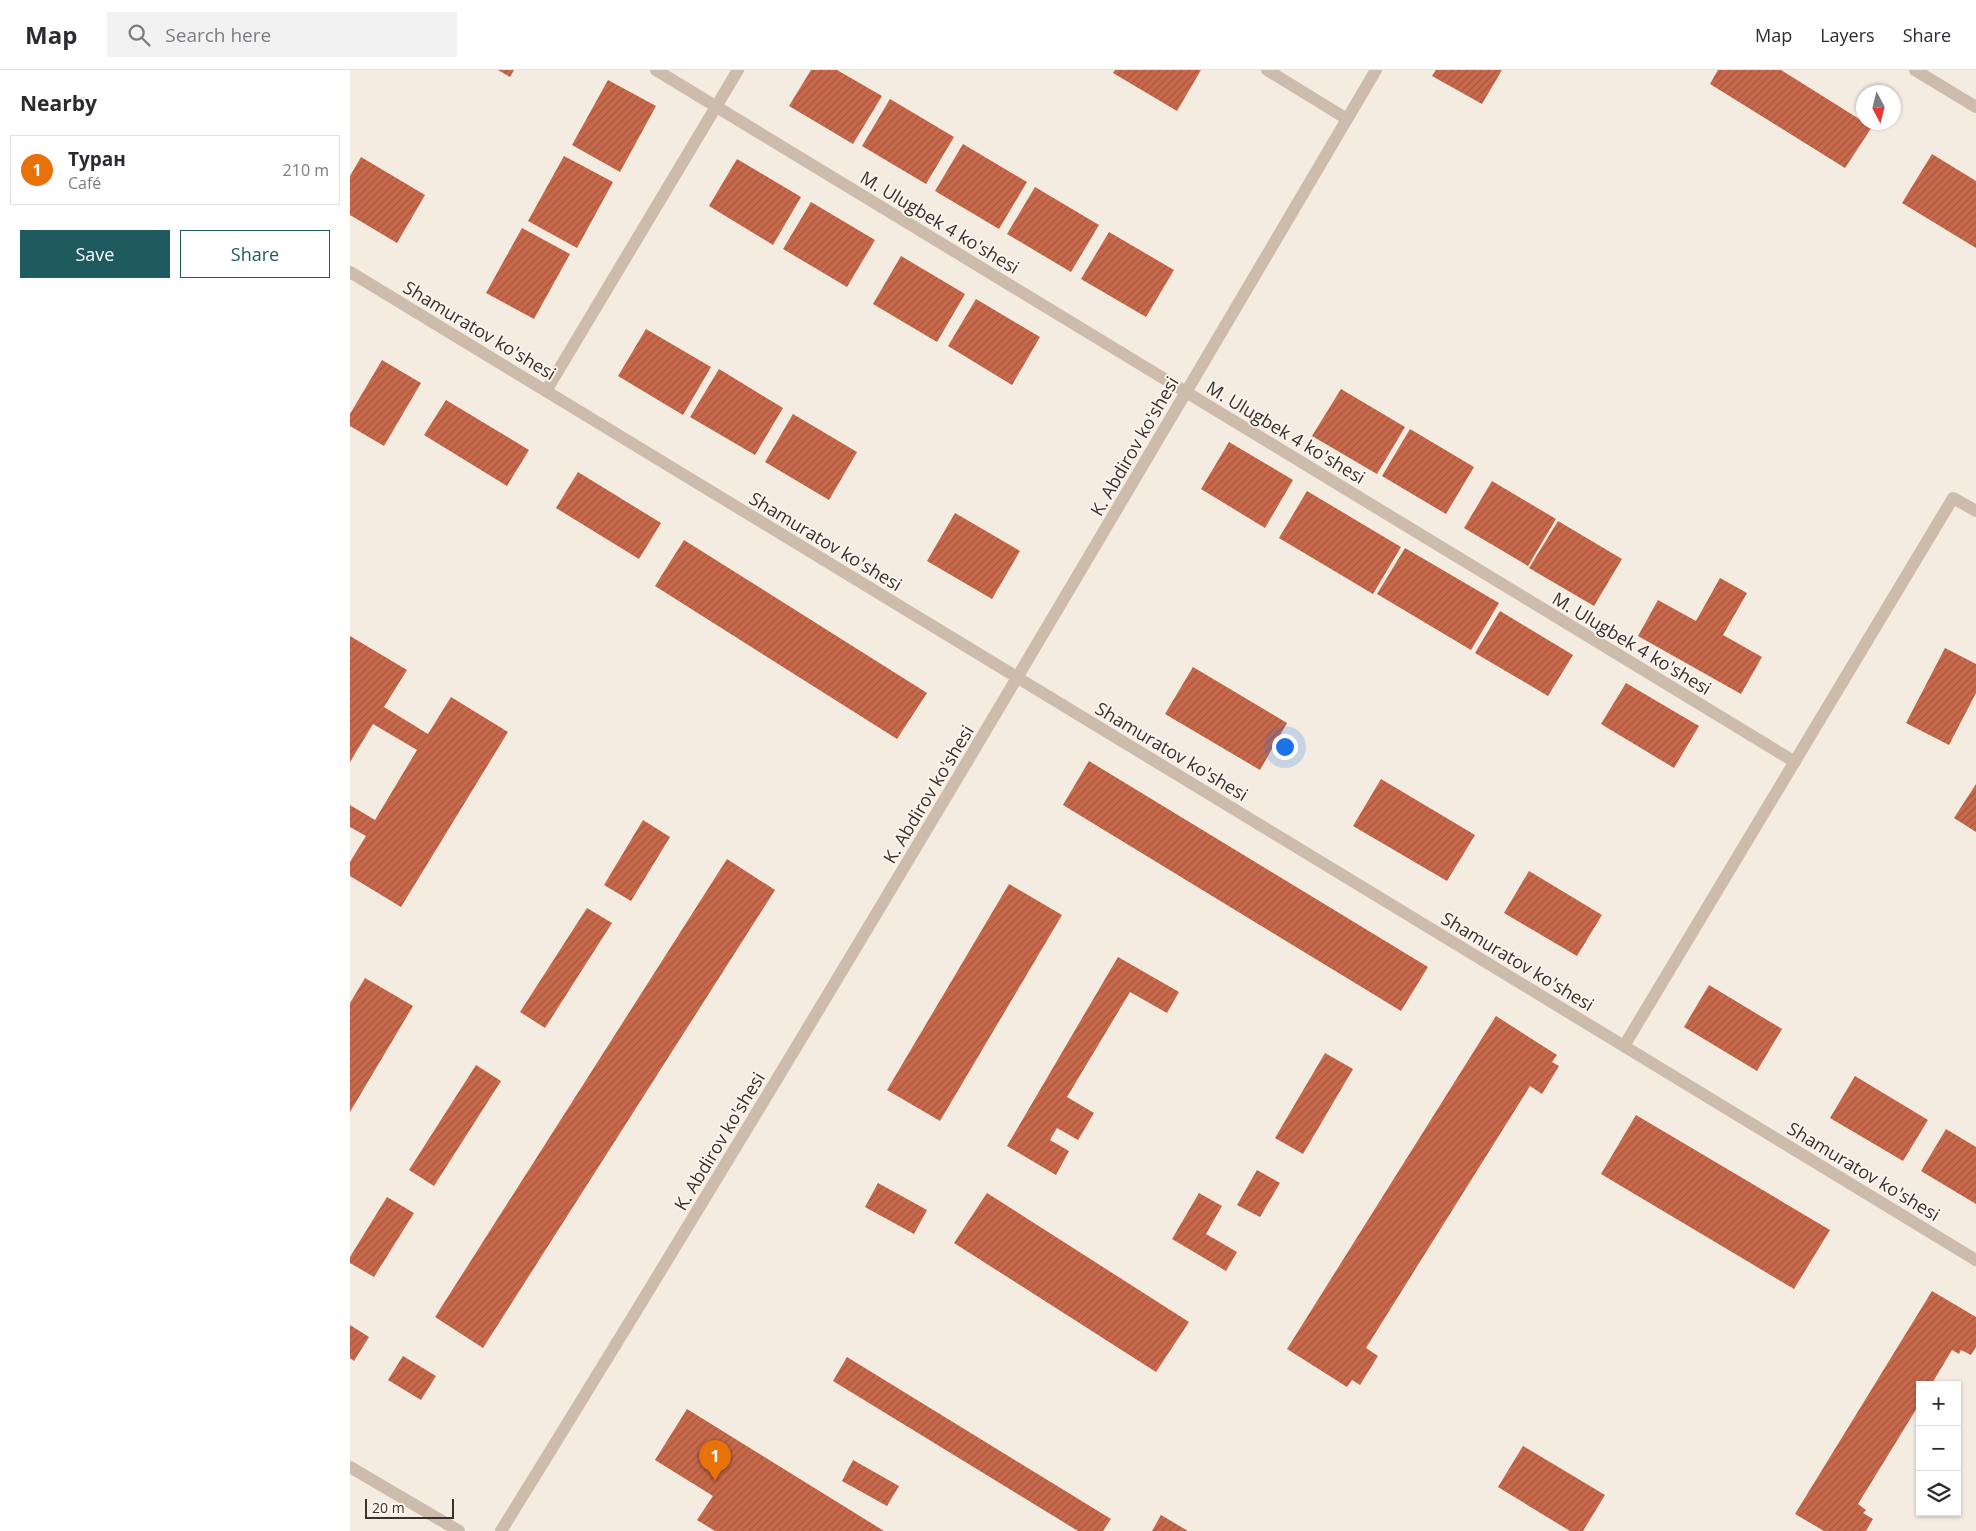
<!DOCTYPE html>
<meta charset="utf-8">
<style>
body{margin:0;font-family:"Open Sans",sans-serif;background:#f2f2f3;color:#2b2b33}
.controls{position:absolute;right:15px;bottom:15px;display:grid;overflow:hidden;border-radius:0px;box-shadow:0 1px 4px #0004}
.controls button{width:45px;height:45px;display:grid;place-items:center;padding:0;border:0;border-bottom:1px solid #e1e1e2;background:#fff;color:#2b2b33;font:25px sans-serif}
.compass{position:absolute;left:1506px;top:15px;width:45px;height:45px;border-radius:50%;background:#fff;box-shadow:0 1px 4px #0004;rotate:173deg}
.scale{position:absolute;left:15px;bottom:12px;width:89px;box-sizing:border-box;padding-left:5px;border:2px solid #3b302b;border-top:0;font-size:14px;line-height:18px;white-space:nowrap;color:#3b302b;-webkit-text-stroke:4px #fbf5ee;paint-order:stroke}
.you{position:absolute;left:934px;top:676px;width:18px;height:18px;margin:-12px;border:4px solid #fff;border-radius:50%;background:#1a73e8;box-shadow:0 0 0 8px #1a73e833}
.badge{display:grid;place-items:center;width:32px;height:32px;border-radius:50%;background:#1f5a5e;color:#fff;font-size:16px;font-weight:700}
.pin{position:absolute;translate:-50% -41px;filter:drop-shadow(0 1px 2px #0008)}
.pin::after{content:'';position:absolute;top:26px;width:18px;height:15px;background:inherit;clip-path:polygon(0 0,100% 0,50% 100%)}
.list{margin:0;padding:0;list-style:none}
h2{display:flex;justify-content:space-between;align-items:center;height:65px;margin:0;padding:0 20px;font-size:21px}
h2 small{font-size:16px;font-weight:400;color:#7c7c81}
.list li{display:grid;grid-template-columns:32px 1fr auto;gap:15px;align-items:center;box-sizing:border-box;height:70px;margin:0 10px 10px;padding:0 10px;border:1px solid #e1e1e2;border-radius:0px}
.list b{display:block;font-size:19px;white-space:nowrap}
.list p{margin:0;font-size:16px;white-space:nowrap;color:#7c7c81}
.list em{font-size:16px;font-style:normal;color:#7c7c81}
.actions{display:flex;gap:10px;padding:15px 20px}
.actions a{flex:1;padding:11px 0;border:1px solid #1f5a5e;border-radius:0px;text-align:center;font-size:18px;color:#1f5a5e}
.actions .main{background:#1f5a5e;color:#fff}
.icon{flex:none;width:28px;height:28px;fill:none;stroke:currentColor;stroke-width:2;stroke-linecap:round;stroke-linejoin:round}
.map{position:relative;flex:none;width:1626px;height:1461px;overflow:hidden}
header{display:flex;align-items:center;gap:30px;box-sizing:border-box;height:70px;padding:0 25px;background:#fff;border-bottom:1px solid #e1e1e2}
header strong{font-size:24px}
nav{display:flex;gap:28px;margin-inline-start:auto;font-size:18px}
.search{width:350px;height:45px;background:#f2f2f3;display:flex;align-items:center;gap:12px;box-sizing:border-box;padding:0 18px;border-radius:0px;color:#7c7c81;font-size:19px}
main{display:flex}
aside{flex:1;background:#fff}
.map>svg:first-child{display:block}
</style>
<header>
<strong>Map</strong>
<div class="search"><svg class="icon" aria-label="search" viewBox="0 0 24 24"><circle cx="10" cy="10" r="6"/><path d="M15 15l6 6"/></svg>Search here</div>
<nav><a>Map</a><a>Layers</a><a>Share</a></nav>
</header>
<main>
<aside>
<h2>Nearby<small></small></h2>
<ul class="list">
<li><span class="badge" style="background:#e8710a">1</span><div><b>Туран</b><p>Café</p></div><em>210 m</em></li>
</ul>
<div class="actions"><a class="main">Save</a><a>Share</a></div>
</aside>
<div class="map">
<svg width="1626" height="1461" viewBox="0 0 1626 1461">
<defs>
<pattern id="building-hatch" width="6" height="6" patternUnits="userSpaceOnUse" patternTransform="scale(1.25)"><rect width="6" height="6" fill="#c8694b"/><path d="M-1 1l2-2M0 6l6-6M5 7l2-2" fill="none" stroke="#a4573f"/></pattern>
</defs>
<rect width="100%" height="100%" fill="#f4ebe1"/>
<g fill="url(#building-hatch)">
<path d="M148,0H164L160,7Z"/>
<path d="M461,0H487L532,26L503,74L439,36Z"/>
<path d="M765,0H851L827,41L763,3Z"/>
<path d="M1086,0H1152L1132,34L1082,6Z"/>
<path d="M1368,0H1431L1522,57L1495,98L1360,14Z"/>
<path d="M258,10L306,36L270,102L222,75Z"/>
<path d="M540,29L604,67L576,114L512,76Z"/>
<path d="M613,74L677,112L649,159L585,121Z"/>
<path d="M1582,84L1626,111V178L1552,133Z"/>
<path d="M214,86L263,112L227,178L178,151Z"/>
<path d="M11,87L75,125L47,173L0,145V106Z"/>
<path d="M387,89L451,127L423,175L359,136Z"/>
<path d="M685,117L749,155L721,202L657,164Z"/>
<path d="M461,132L525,170L497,217L433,179Z"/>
<path d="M172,158L220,184L184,249L136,223Z"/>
<path d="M759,162L824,200L796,247L731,209Z"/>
<path d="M551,186L615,224L587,272L523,234Z"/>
<path d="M626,229L690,267L662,315L598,276Z"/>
<path d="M296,259L361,297L333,345L268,306Z"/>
<path d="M32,290L71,313L34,376L0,356V344Z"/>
<path d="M369,299L433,338L405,385L340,347Z"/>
<path d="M991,319L1055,357L1027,404L962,366Z"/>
<path d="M96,330L179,380L157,416L74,365Z"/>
<path d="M443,344L507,382L479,430L415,392Z"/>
<path d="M1060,359L1124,397L1096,444L1032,406Z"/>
<path d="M879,372L943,410L915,458L851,419Z"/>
<path d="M228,402L311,453L289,489L206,438Z"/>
<path d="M1142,411L1206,449L1178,496L1114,458Z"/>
<path d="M957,421L1051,477L1023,524L929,468Z"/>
<path d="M605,443L670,481L642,529L577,491Z"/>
<path d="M1208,451L1272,489L1244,536L1179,498Z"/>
<path d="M334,470L577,623L547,669L305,516Z"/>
<path d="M1055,478L1149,533L1121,580L1027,524Z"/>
<path d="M1370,508L1397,523L1373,565L1412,587L1391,624L1288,566L1308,530L1346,551Z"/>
<path d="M1150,541L1223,585L1198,626L1125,583Z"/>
<path d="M0,566L57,600L34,637L78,664L101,627L158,662L51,837L0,806V792L16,766L0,757V735L25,750L67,680L23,654L0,692Z"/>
<path d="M1595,578L1626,594V623L1599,675L1556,653Z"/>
<path d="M843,597L937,653L910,700L815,644Z"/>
<path d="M1276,613L1349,656L1324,698L1251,654Z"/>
<path d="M739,691L1078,897L1051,941L713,735Z"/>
<path d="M1031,709L1125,765L1097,811L1003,756Z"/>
<path d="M1626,714V762L1604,748Z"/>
<path d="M293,750L320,767L281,831L254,815Z"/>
<path d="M377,789L425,820L133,1278L85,1247Z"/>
<path d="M1179,801L1252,845L1227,886L1154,843Z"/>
<path d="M659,814L712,845L590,1051L537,1020Z"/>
<path d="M237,838L262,853L195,958L170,942Z"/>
<path d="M768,887L829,922L817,943L780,922L717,1027L744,1043L728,1070L707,1058L700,1070L719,1081L706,1105L657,1076Z"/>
<path d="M15,908L63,936L0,1042V933Z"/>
<path d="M1359,915L1432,959L1407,1001L1334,957Z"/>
<path d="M1146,946L1207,985L1202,992L1209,996L1192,1024L1180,1016L1016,1278L1028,1286L1010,1315L1002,1310L997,1317L937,1279Z"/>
<path d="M975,983L1003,999L953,1084L925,1068Z"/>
<path d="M126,995L151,1011L84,1116L59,1100Z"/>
<path d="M1505,1006L1578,1050L1553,1091L1480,1048Z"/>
<path d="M1286,1045L1480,1160L1444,1219L1251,1104Z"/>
<path d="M1596,1059L1626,1077V1134L1571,1101Z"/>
<path d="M907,1100L930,1113L910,1147L887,1135Z"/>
<path d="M528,1113L577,1140L564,1164L515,1137Z"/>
<path d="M637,1123L839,1252L806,1302L604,1173Z"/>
<path d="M849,1123L872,1136L856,1164L887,1182L876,1201L822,1169Z"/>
<path d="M37,1127L64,1143L24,1207L0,1193V1187Z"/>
<path d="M1582,1221L1626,1247V1277L1621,1285L1611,1280L1609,1284L1602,1280L1581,1315H1570V1333L1508,1434L1516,1440L1513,1443L1523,1449L1516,1461H1474L1445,1444Z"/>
<path d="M0,1255L19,1267L4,1291L0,1288Z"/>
<path d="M53,1286L86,1306L71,1330L38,1310Z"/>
<path d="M497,1287L761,1449L753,1461H728L483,1311Z"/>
<path d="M337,1339L534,1461H365L347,1450L363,1426L305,1390Z"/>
<path d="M1173,1376L1255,1425L1233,1461H1220L1148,1417Z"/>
<path d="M503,1390L549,1416L537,1436L492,1411Z"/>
<path d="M811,1445L838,1461H802Z"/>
</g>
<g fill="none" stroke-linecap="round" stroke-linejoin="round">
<g stroke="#cdbbac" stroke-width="12">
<path d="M306,0L1445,692"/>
<path d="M917,0L997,49"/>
<path d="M1565,0L1626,37"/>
<path d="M0,202L1626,1190"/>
<path d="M196,321L388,0"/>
<path d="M1274,976L1603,428L1626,441"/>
<path d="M0,1397L109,1461"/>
<path d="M151,1461C450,978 738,489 1026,0"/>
</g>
</g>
<g text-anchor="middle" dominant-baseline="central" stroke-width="4" stroke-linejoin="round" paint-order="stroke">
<g font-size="18" fill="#3b302b" stroke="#fbf5ee">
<text transform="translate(590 152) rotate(31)">M. Ulugbek 4 ko'shesi</text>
<text transform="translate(130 260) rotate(31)">Shamuratov ko'shesi</text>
<text transform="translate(936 362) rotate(31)">M. Ulugbek 4 ko'shesi</text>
<text transform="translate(784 376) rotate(-60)">K. Abdirov ko'shesi</text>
<text transform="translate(476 471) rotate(31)">Shamuratov ko'shesi</text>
<text transform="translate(1282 573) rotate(31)">M. Ulugbek 4 ko'shesi</text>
<text transform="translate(822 681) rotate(31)">Shamuratov ko'shesi</text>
<text transform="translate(578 724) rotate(-59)">K. Abdirov ko'shesi</text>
<text transform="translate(1168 891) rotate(31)">Shamuratov ko'shesi</text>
<text transform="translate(369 1071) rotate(-59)">K. Abdirov ko'shesi</text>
<text transform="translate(1514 1101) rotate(31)">Shamuratov ko'shesi</text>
</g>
</g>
</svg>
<div class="controls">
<button>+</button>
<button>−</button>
<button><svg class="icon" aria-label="layers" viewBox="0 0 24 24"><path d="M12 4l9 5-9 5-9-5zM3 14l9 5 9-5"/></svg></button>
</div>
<svg class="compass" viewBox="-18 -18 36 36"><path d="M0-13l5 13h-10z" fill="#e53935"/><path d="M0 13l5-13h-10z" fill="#7c7c81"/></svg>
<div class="scale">20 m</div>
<div class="you"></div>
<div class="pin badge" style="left:365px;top:1411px;background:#e8710a">1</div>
</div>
</main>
